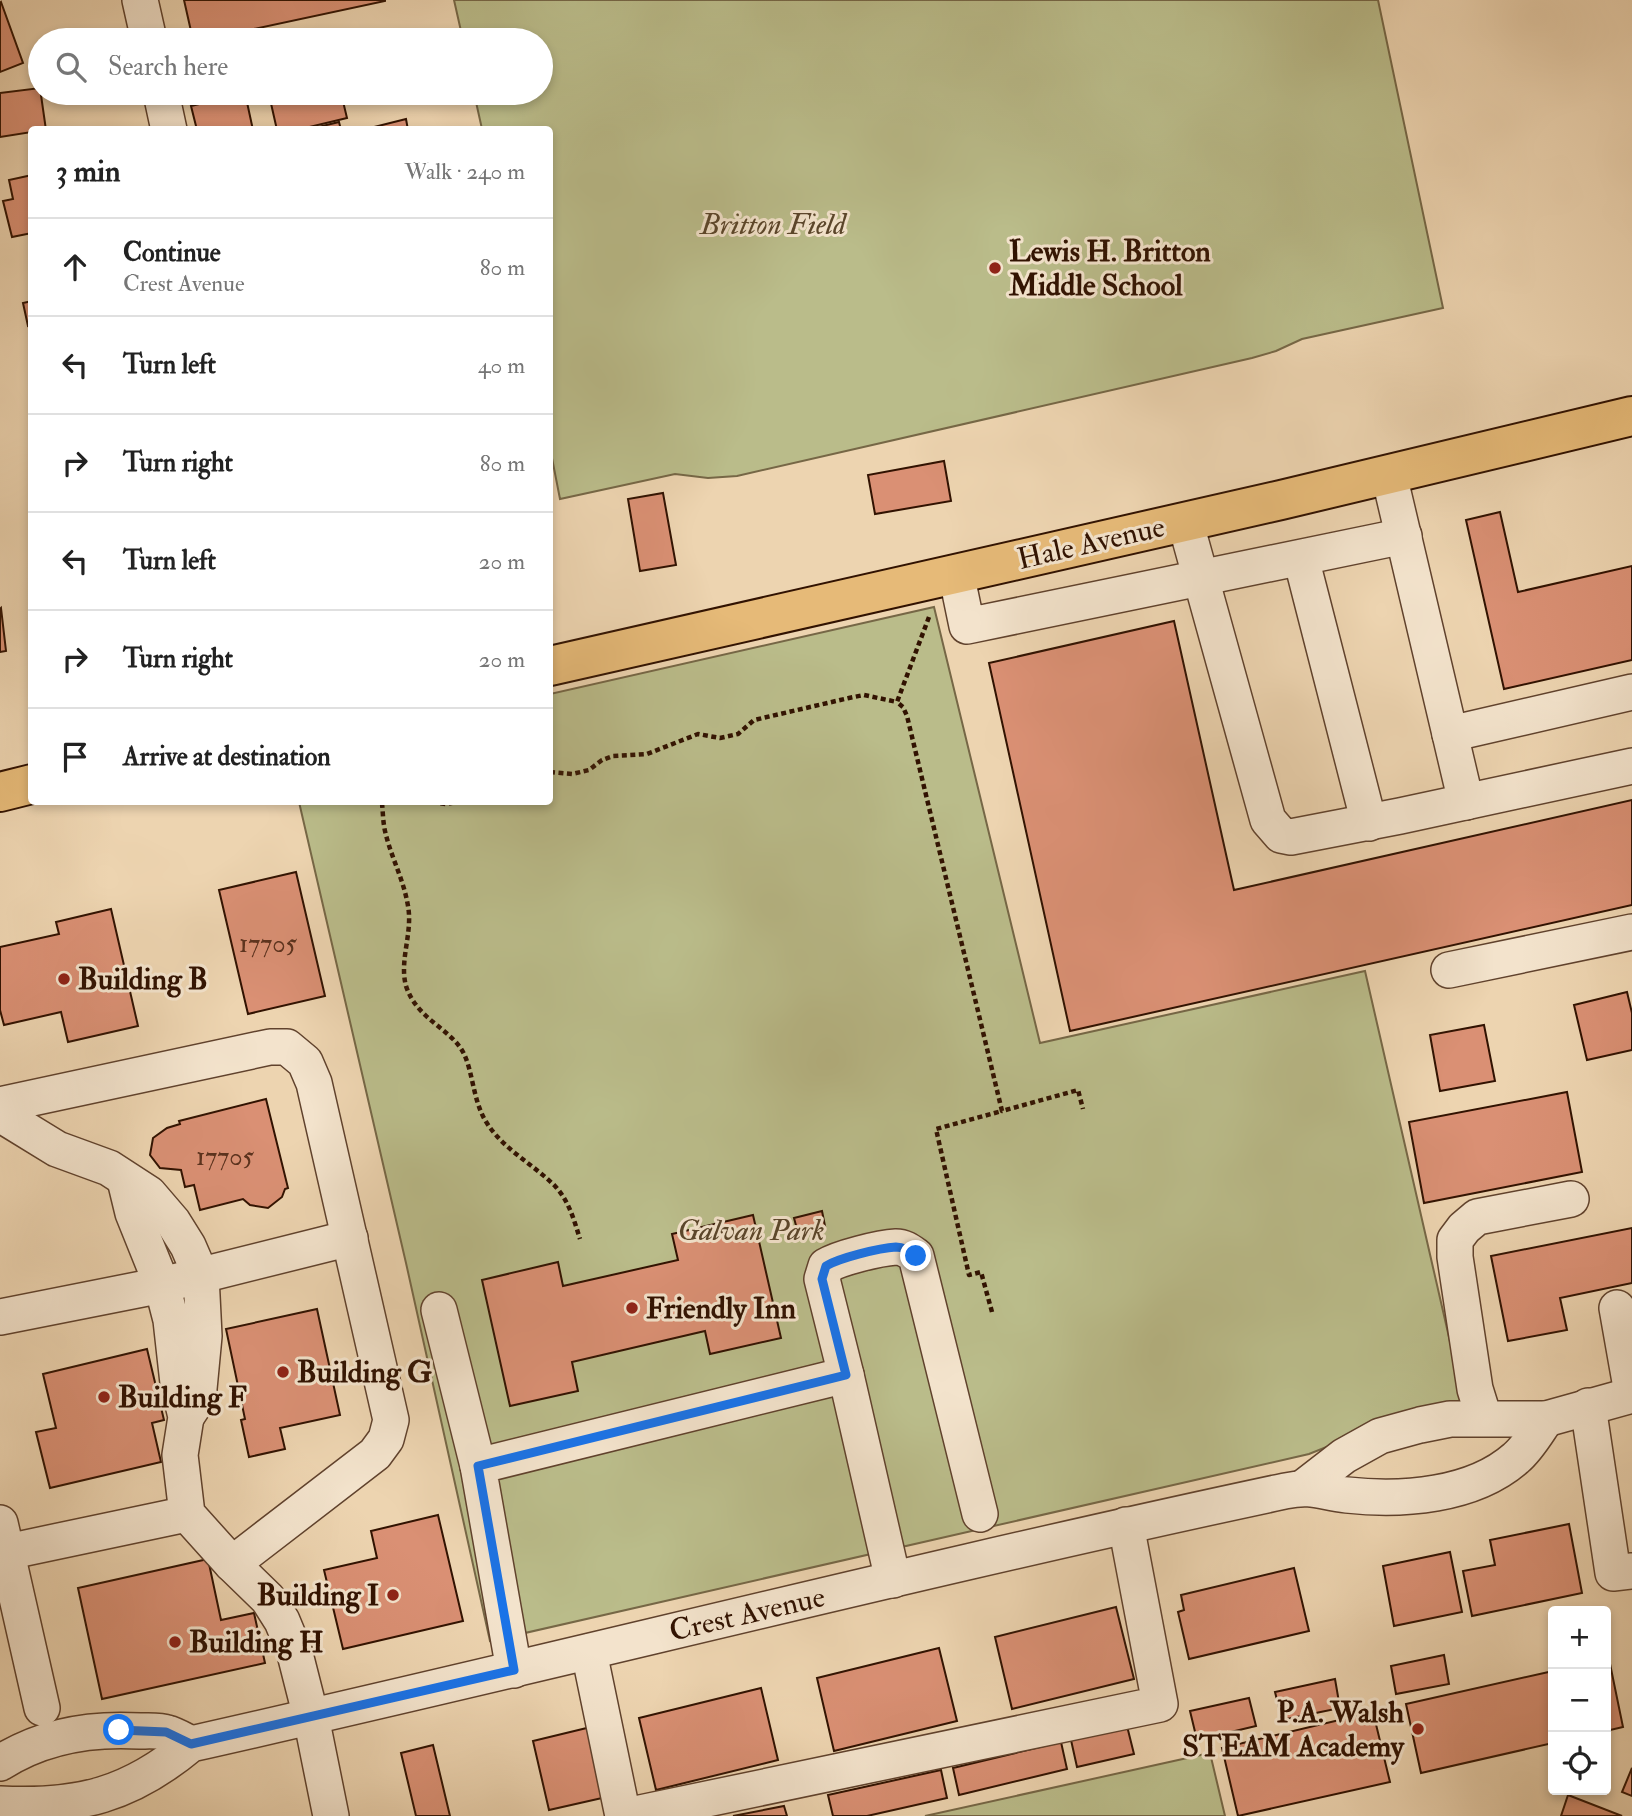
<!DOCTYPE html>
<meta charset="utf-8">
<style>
body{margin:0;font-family:"IM FELL Double Pica",serif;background:#f6f6f6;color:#222}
.controls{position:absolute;right:21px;bottom:21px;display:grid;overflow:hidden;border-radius:7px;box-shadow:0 4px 10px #0003}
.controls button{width:63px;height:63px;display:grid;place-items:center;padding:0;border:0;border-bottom:2px solid #e0e0e0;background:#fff;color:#222;font:35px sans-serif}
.stop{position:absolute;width:21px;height:21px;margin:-16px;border:5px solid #1a73e8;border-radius:50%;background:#fff}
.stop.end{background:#1a73e8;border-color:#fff;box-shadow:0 2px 7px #0008}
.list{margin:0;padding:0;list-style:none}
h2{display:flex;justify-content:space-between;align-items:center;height:91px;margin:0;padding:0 28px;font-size:30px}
h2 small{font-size:23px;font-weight:400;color:#767676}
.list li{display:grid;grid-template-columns:46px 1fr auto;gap:21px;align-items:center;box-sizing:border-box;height:98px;padding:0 28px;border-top:2px solid #e0e0e0}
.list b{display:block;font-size:26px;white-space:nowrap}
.list p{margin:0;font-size:23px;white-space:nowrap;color:#767676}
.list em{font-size:23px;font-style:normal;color:#767676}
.icon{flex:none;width:38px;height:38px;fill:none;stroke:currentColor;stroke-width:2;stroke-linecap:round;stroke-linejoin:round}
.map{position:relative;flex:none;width:1632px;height:1816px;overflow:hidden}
.search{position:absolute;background:#fff;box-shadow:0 4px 10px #0003;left:28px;top:28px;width:525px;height:77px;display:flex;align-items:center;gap:18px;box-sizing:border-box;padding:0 24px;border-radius:38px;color:#767676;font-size:26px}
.panel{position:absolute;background:#fff;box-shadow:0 4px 10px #0003;left:28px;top:126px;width:525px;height:679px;border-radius:7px}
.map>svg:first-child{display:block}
</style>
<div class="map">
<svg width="1632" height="1816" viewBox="0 0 1632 1816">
<rect width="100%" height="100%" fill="#edd4b0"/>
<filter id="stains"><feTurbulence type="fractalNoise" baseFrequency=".00286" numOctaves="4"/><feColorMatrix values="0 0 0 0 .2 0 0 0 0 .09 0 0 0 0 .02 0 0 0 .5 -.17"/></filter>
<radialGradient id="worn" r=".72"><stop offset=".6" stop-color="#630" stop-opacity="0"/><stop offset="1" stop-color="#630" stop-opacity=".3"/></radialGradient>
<g fill="#babc8a" stroke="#766746" stroke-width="2">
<path d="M454,0H1378L1443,308L1302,339L1276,351L1252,358L737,476L708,478L675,474L560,499L550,448V130L482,129L474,93H541V40H463Z"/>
<path d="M934,607L1040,1043L1365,971L1465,1407L1334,1444L1309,1454L490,1641L406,1263L299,802H550V694Z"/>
<path d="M1210,1753L1225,1816H925Z"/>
</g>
<g fill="#da9074" stroke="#311201" stroke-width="2">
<path d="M184,0H385V1L203,40H193Z"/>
<path d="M1,2L23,63L0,72V3Z"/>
<path d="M40,88L46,130H32V132L0,137V93Z"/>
<path d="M245,93L253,130H197L191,106Z"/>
<path d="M299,93H341L347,118L297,130H277L270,99Z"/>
<path d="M406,119L408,130H366V129Z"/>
<path d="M339,122L341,130H306Z"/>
<path d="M32,175V233L12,237L3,201L13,199L9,180Z"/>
<path d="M32,301V325L28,326L23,303Z"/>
<path d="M944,461L951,501L875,514L868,475Z"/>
<path d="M663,493L676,565L640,571L628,499Z"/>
<path d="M1500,512L1518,592L1632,566V660L1504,689L1466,520Z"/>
<path d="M1,608L6,651L0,652V609Z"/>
<path d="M1174,621L1234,890L1632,800V905L1070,1031L989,663Z"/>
<path d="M296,872L325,996L248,1014L219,890Z"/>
<path d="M111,909L138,1026L68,1042L61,1012L4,1025L0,1010V947L59,934L56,922Z"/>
<path d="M1627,992L1632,1013V1050L1587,1060L1574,1005Z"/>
<path d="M1484,1025L1495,1081L1440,1091L1430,1035Z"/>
<path d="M1567,1092L1582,1172L1424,1203L1409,1122Z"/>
<path d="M266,1099L288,1188L285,1189L282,1197L268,1208L250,1205L243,1199L200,1210L194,1185L185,1187L181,1170L160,1168L150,1155L153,1138L167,1128L180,1124L179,1121Z"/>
<path d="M822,1211L825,1226L798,1233L794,1218Z"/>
<path d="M753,1215L781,1338L710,1354L705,1331L572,1362L578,1391L510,1406L482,1280L558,1262L563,1286L678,1260L672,1234Z"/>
<path d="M1632,1228V1283L1560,1298L1567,1330L1508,1341L1491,1256Z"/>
<path d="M317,1309L340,1415L280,1428L285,1449L249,1457L241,1420L245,1419L226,1329Z"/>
<path d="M147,1349L164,1420L152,1423L161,1462L50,1488L36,1432L56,1428L43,1374Z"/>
<path d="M438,1515L463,1621L343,1649L324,1570L377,1558L371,1531Z"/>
<path d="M1569,1524L1582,1593L1472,1616L1463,1571L1495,1565L1490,1540Z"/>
<path d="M1450,1552L1462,1612L1394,1626L1383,1566Z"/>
<path d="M208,1559L221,1620L254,1613L265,1663L102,1699L78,1588Z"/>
<path d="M1294,1568L1309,1631L1189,1659L1178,1612L1184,1610L1181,1595Z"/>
<path d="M1116,1607L1134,1679L1012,1709L995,1637Z"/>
<path d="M939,1648L957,1721L834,1751L817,1678Z"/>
<path d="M1444,1655L1449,1684L1396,1694L1391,1666Z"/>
<path d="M1609,1659L1623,1727L1606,1731V1660Z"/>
<path d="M1553,1671V1743L1421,1773L1406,1704Z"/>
<path d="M1335,1679L1340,1708L1282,1720L1275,1692Z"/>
<path d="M761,1688L778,1760L656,1790L639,1718Z"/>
<path d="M1249,1698L1256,1726L1197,1740L1190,1711Z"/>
<path d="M1373,1712L1390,1782L1238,1816L1222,1748Z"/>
<path d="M595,1726L611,1796L549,1810L533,1741Z"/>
<path d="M1127,1726L1134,1754L1077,1767L1071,1740Z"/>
<path d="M1061,1742L1067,1769L959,1795L953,1768Z"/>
<path d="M433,1745L450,1816H416L401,1753Z"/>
<path d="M1632,1768V1796L1622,1792Z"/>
<path d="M941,1770L947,1798L867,1816H833L828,1795Z"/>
<path d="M1568,1795L1622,1816H1561Z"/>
<path d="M784,1806L787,1816H733Z"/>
</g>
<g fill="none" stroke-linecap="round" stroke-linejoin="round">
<g stroke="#60422d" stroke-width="38">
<g id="minor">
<path d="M140,0L149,40"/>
<path d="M161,93L169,130"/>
<path d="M1389,475L1466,802"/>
<path d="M1185,521L1268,820L1281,835L1291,837L1400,816L1632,766"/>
<path d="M1301,558L1369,823"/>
<path d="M956,573L967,626L1404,536"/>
<path d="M1450,734L1632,692"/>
<path d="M1449,970L1632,932"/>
<path d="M0,1105L270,1047H287L305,1062L314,1083L391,1420L386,1439L375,1454L232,1564"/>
<path d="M0,1109L8,1119L57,1149L109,1168L149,1194L173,1222L188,1246L201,1276L204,1336L198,1399L188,1414"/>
<path d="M125,1180L133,1213L162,1285L171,1320L178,1383L186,1417L180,1455L187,1514L232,1564L268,1599L282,1621L294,1650L311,1717L331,1816"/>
<path d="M1617,1308L1632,1393"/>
<path d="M439,1310L478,1466"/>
<path d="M0,1317L162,1285L350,1238"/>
<path d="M1588,1406L1613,1573L1632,1571"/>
<path d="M1484,1418L1475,1389L1455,1257V1240L1464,1228L1477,1217L1571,1199"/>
<path d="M1304,1487L1344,1456L1380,1436L1420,1425L1450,1419H1546L1632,1395"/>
<path d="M0,1523L42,1708"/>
<path d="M7,1552L187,1514"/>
<path d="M893,1580L846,1375L822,1279L826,1266C839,1258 879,1248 896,1247C904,1247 909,1251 916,1256L980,1514"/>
<path d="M589,1652L623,1816"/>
<path d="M514,1670L478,1466L846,1375"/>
<path d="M0,1763C42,1736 91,1728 140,1731C148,1731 159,1730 167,1733C175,1735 183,1740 191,1744"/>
<path d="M0,1804C79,1808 130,1795 191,1744C556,1662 919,1569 1285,1491C1312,1485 1321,1492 1347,1495C1402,1501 1473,1496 1516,1458C1528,1448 1537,1432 1546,1419"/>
<path d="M626,1816L1160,1704L1126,1525"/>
</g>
</g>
<g stroke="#311201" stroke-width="42">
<g id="major">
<path d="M550,666L1281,500L1632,416"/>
<path d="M0,792L32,784"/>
</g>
</g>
<g stroke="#311201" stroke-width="4.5" stroke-dasharray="5 3.5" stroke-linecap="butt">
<path d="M929,617L897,702L903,707L907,716L1002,1111L1078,1090L1083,1109"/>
<path d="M550,772L572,774L589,770L602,760L613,756L647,754L698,734L720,738L738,734L754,720L849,698L864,695L897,702"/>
<path d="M382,802H393"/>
<path d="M432,802L446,804L456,802"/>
<path d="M382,803C383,813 383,825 386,835C392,859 404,881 408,906C413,933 399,960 406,986C417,1020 452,1029 464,1054C473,1073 473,1099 485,1120C502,1149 532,1163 555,1186C569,1201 574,1220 580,1239"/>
<path d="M992,1312L981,1272L969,1275L936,1129L1002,1111"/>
</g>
<use href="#minor" stroke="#f3e3cc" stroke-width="35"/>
<use href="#major" stroke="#e6ba78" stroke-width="38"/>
</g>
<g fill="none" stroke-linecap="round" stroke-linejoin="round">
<path stroke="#1a73e8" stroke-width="9" d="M119,1730L166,1732L191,1744L514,1670L478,1466L846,1375L822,1279L826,1266C839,1258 879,1248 896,1247C904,1247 909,1251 916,1256"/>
</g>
<g fill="#8f2418" stroke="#f3e3cc" stroke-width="2.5">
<circle cx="995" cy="268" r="7"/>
<circle cx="64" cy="979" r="7"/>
<circle cx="632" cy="1308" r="7"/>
<circle cx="283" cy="1372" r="7"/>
<circle cx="104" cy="1397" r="7"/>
<circle cx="393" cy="1595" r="7"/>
<circle cx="175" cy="1642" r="7"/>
<circle cx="1418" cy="1729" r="7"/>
</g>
<g text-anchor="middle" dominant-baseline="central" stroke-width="6" stroke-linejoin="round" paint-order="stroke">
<g font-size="26" fill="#5b321e">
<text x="268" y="944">17705</text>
<text x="225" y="1157">17705</text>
</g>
<g font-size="30" font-style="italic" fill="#5a452a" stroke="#f3e3cc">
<text x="773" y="224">Britton Field</text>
<text x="751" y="1230">Galvan Park</text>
</g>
<g font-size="30" font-weight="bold" fill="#311201" stroke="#f3e3cc" text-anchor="start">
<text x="1009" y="251">Lewis H. Britton<tspan x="1009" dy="34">Middle School</tspan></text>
<text x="78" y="979">Building B</text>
<text x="646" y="1308">Friendly Inn</text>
<text x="297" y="1372">Building G</text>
<text x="118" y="1397">Building F</text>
<text x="379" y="1595" text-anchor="end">Building I</text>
<text x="189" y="1642">Building H</text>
<text x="1404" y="1712" text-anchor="end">P.A. Walsh<tspan x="1404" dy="34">STEAM Academy</tspan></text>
</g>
<g font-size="30" fill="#311201" stroke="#f3e3cc">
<text transform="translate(1091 543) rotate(-13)">Hale Avenue</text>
<text transform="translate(747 1614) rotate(-13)">Crest Avenue</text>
</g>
</g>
<rect width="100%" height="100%" filter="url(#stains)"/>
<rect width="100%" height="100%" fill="url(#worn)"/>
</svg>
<div class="controls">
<button>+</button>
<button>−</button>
<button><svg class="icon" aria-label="locate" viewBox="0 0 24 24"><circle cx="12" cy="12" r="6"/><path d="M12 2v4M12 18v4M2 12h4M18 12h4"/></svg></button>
</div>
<div class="stop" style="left:119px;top:1730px"></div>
<div class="stop end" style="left:916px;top:1256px"></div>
<div class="search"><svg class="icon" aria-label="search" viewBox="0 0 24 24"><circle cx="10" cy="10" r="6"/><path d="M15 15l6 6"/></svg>Search here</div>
<section class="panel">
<h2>3 min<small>Walk · 240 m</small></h2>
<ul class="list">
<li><svg class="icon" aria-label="ahead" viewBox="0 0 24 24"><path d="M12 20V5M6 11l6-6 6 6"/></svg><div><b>Continue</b><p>Crest Avenue</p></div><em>80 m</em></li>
<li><svg class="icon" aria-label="left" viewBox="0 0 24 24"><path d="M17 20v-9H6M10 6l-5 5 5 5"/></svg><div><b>Turn left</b></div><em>40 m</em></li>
<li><svg class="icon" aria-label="right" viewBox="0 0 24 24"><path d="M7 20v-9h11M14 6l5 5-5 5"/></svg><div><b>Turn right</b></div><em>80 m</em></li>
<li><svg class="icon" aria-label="left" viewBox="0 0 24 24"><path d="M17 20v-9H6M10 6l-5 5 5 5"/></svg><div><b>Turn left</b></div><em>20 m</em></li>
<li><svg class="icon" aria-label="right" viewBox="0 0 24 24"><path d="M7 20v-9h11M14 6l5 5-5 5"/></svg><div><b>Turn right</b></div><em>20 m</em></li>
<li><svg class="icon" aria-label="arrive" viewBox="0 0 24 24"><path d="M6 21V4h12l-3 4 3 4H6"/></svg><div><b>Arrive at destination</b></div></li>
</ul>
</section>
</div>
